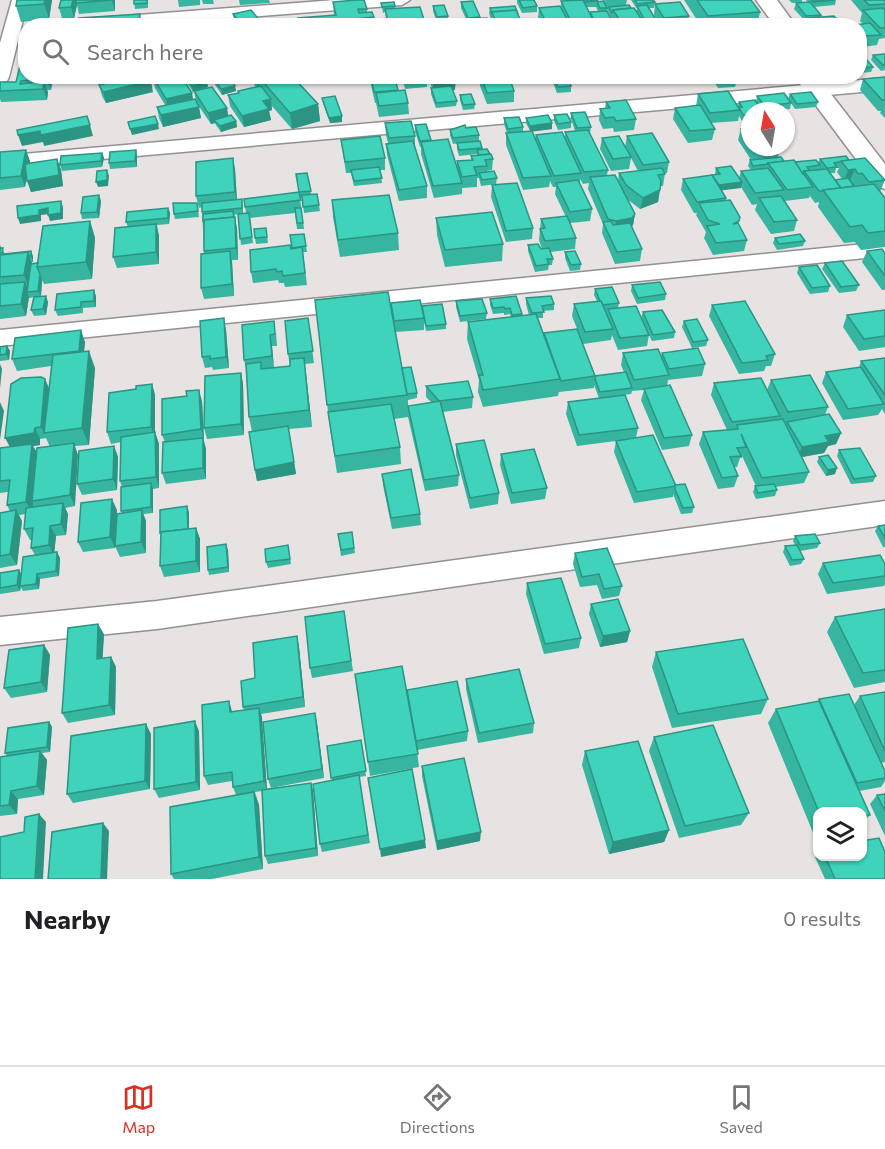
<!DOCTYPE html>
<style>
body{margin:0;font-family:Commissioner,sans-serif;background:#f6f6f6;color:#202124}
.controls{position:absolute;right:18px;bottom:18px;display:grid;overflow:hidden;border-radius:12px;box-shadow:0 2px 4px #0004}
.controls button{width:54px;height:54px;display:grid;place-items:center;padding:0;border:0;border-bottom:2px solid #e0e0e0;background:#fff;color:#202124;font:30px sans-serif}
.compass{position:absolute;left:741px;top:102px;width:54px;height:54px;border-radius:50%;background:#fff;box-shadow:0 2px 4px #0004;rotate:349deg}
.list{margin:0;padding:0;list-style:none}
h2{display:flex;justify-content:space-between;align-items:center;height:78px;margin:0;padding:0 24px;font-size:26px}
h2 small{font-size:20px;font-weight:400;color:#757577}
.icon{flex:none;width:33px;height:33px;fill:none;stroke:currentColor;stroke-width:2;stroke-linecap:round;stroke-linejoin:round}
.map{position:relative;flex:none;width:885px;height:879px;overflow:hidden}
.search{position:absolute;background:#fff;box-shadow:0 2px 4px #0004;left:18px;right:18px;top:18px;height:66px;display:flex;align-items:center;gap:15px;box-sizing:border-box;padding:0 21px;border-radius:24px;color:#757577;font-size:22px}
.sheet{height:186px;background:#fff}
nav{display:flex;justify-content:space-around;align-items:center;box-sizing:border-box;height:84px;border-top:2px solid #e0e0e0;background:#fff;font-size:16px;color:#757577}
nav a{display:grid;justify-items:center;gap:3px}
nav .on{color:#d93025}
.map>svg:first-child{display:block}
</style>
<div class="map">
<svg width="885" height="879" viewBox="0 0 885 879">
<rect width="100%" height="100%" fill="#e7e3e3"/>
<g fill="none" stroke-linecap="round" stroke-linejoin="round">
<g stroke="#949090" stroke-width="3">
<g id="minor">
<path d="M12,0H28L9,77L7,81L0,83V43Z"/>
<path d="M335,0H410L402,5L134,26H51L59,21Z"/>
<path d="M885,78V90L0,168V156Z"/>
<path d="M885,242V256L0,346V330Z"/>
<path d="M885,501V525L157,629L0,645V617L157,601Z"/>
</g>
</g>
<g stroke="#949090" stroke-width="3">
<g id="tertiary">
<path d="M756,0H777L796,26H775Z"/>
<path d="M794,76H817L885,164V189L876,186Z"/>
</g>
</g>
<use href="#minor" fill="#fff" fill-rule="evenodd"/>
<use href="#tertiary" fill="#fff" fill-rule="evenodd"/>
</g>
<g fill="#36b5a1" fill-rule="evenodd">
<path d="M17,0H52L49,19L21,22L16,6Z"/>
<path d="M61,0H115V11L79,14L77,5L74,18H62L59,8Z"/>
<path d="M134,0H148V8L135,9Z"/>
<path d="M178,0H200V5L179,7Z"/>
<path d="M202,0H213L214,4H203Z"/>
<path d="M239,0H269L270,3L240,5Z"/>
<path d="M517,0H534L537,6V12L522,13L517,3Z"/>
<path d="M603,0H627L626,5L636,12L637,9L631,0H653L655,2L654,8H649L659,26H645L642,21V26H615L612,20V18H611L607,9V11L614,26H542L538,18L539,8L561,7V1L598,2L604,3ZM587,7H596L598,11L590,12V13Z"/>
<path d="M684,0H751L760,12L757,26H701Z"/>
<path d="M789,0H802V2L792,3Z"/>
<path d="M806,0H836L835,5L814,7L821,15L820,18L838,21L837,26H810L808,24L809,21H805L794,9L796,3H808Z"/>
<path d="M851,0H885V38L879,39L877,45L863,47L864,49L862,55H860V26L863,24L860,21L862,13Z"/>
<path d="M333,2L367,9V12L374,17V26H298L334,15Z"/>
<path d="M461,2L480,17V19L490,26L473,25V23H468L461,8Z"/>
<path d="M381,3L395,6V9L425,23V26H387L385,12L383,13Z"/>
<path d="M655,4L689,16L687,26H660L654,15Z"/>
<path d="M433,6L448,16V22L437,23L433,11Z"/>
<path d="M490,8L523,26H493L489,13Z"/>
<path d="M140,14L142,26H78Z"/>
<path d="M233,14L262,23V26H235Z"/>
<path d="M885,54V70L881,71L871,60L873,55Z"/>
<path d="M860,59L873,67L871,72L860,73Z"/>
<path d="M53,76L51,90H47L48,92L47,100L1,102L0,99V82H16Z"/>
<path d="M183,76H204L208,87L193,92Z"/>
<path d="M248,76H292L318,104L320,121L292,129L271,105L272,110L269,111L271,120L244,127L230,106L228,95L238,93V91L256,87L252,82L251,77L249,78Z"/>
<path d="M369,76H427V87L405,89L403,81L396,82L398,91L408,103L409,114L379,117L376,103H375Z"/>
<path d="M428,76H455V90H452L457,101L456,106L436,108L431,94V88H432Z"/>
<path d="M479,76H509L514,91V102L487,104L480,86V79Z"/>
<path d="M548,76H567L571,86V92L557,93L552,80V77L548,78Z"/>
<path d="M711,76H734L737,81L735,87L718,88Z"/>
<path d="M737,76H775L740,81Z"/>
<path d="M153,77L196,101L194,91L236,121L237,127L221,132L216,125L215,123L211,124L198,105L201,118L163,127L159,118L157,107L165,105L155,88Z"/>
<path d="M885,77V118L880,113L881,111H878L860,90L863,79Z"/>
<path d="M213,78L241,82L234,84L236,91L222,95L214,83Z"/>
<path d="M99,85L153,92L106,103L102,96Z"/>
<path d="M698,94L738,106L739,102H756L757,96L788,99L790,94L818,102L816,107L795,109L791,103L790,109L766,111H763L756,102L750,111V120L742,121L739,116L738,121L711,123L715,129L712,140L688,143L673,119L675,108L696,106Z"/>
<path d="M460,95L475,104L474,109L463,110L460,100Z"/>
<path d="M322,98L342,116V122L330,123L323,103Z"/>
<path d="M606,102L636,119L634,130L614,132L613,128L603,129L599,120L600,109L605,108Z"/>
<path d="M571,113L591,127L590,133L608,170L607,175L618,181L619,173L638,171L631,158L629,169L611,171L600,149L602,138L625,147L627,136L669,162L667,173H665L663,186H660L658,202L640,209L627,199L635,214L633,225L631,227L642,249L640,261L615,264L602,233L603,224L588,189L589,183L583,184L580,179V184L592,209L590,221L570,223L576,238L575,249L550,252L553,259L552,265H549L548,270L535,272L528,251V245L542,249L539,240L541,219L566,217L555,194L556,187H553L550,181L549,187L523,190L506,145V133H507L504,124V118L523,127V132L530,131L526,123V118L552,123V129L532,131L535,139L536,135L565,138V132L575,131L571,119Z"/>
<path d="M554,115L571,122V128L558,130L554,121Z"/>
<path d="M385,123L415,136V147L427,186V198L399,201L387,155L386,144L388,143L386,135Z"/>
<path d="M415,125L431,140V141L457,167V161L471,160V156L477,155V154L459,156L457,149V143L476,141L453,144L450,135V130L466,128L479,135V141L482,149L490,154L493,159L492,170L487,171V172L497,178L496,184L481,186L479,178H477V187L462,188V194L434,198L421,154V147H420L415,131Z"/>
<path d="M750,128V147H781L778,157L751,160L738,140L741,129Z"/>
<path d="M341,140L385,158V170H380L382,183L354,186L351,173H346Z"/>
<path d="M136,150L137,156V167L110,169L109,163Z"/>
<path d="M0,152L30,161V164L57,159L61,170L63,186L31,192L27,178L25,187L0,190Z"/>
<path d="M102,153L104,158L102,167L62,171L60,165Z"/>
<path d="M820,159L849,160L885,180L880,192L885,198V247L861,250L855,242L844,243L818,207L819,202L815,203L810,196L809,198L785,201L797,220L794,231L771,234L755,210L757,204L752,205L741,187L721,190L726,198V200L740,217L738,224L747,240L744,251L713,255L704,238L706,232L696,215L697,213H694L681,190L683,179L716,175L715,173L716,168L739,178L741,171L751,170L748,166L750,160L818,163ZM836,168H839L837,172L842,179L835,180L830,173H835Z"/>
<path d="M235,169L237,199L243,205V213H246L244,199L299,192L307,173L311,194H317L320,211L304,213L302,197L300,198L304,229H297L295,213L250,218L253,243L241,245L238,214L234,215L237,229L238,260H232L234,296L204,299L201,288L204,254L202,207L199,208L196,196Z"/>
<path d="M492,185L533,228L532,239L506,242L491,197Z"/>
<path d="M332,200L398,233L399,250L340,257L333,217Z"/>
<path d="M101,201L99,218L82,219L81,213Z"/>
<path d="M197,203L199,217L175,219L174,214Z"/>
<path d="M168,208L170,213L169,224L157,225L159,236V264L117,268L113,257L128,227L126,222Z"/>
<path d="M436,218L503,244L502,261L445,267L437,235Z"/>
<path d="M90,221L95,238L92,279L44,284L42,280L41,296L29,298V297L26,316L0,319V245L5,254L33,256V262H32V264L38,263Z"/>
<path d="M266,228L268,243L256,244L255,238Z"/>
<path d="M304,234L307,252H303L307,285L285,287L284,283H279L278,280L253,283L251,272L292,248L290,235Z"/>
<path d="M775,238L805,241L803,246L777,250L773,243Z"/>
<path d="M867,251L885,253V290H882L862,262Z"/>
<path d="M565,252L581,264L580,270L570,271L565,258Z"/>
<path d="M825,263L859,285L856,291L839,293L822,269Z"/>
<path d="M799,267L830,286L828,292L810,294L797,273Z"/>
<path d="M632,285L666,294L665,300L637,304L631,291Z"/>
<path d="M595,289L619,303L618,308L641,318L643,312L675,332L674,338L652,341L649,335L647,346L618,350L612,335L611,340L583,344L572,316L574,304L597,301L594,295Z"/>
<path d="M96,296V307L83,308V313L58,316L55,310Z"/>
<path d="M526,298L554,304V310L543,311V318H538L544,334L595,376L624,372L621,365L623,353L661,357L662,353L705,364L702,376L668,380L667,386L692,435L689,446L662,450L641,400L644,390L632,391L631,394L599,398L594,385V388L559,392V391L558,396L483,407L478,392L479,380L467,339L468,322L511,317L510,314L504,315V313L493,314L490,305V299L522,314V316L529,315L526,304Z"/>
<path d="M315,300L392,313L391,303L422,309L446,324V329L426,331L424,321V330L395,332L402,368L417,393V398L408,400V406L431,402L426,397V386L473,397L472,408L443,412L459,475L458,486L425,491L408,417L394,419L400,447L401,464L337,473L330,429Z"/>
<path d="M456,301L487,313L486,319L460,322L456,307Z"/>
<path d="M48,302L46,315L34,316L31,310Z"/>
<path d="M712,305L775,354L771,366H766L764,371L739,374L709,316Z"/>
<path d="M885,310V347L859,351L843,327L847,315Z"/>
<path d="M308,318L314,363L305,364L312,427L289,429L296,474L257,481L255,470L252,432L249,417L246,368L244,360L242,325L276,333L277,346H272L274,368L290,366L288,354Z"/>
<path d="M684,321L708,340L706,346L692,348L682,327Z"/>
<path d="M226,330L229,368L213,370L212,367L205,368L202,357Z"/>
<path d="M85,342L84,351L95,368L89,445L75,446V506L65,508L68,514L66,535L56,536L54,553L60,558L59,576L40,579L39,589L23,591L21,587L20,591L0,594V573L21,574L35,555L31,548L32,540H30L24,529L26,514L19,515L22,521L17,565L0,568V513L10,511L7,505L8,492L0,493V448L10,447L45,379L49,388L51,366L17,371L12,359ZM46,438L50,447L37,453L33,446L40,445V439Z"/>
<path d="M7,346L10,351L9,360L0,361V347Z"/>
<path d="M885,358V414L882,409L878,415L843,420L822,383L826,372L859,368L861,361Z"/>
<path d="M241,373L243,384L244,435L207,439L204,428Z"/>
<path d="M771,380L828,407L825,415L841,433L836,444L828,446L824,453L802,457L809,472L804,483L775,487L777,490L775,496L756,499L753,492L755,486H756L742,456V458H740L737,467H734L738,476L734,487L718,489L699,444L703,432L727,430L711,395L714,383L767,390Z"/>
<path d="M152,384L155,395V432L159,444V488L153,489V513L143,514L146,521V553L120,557L115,546L116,530L115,548L83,552L78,542L117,510V514L122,513L121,511L122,487L120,481L121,442L111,444L107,432L136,389Z"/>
<path d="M202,401L204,441L206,449V479L166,484L162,473L165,442L162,435Z"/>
<path d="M568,402L638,428L636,438L694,507L692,513L681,514L673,494V497L634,503L614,452L616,441L577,446L566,414Z"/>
<path d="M456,444L499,493L498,504L470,509L456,455Z"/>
<path d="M114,446L118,457L117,490L82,495L77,484Z"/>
<path d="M839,450L876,476L873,482L851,484L837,456Z"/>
<path d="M501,454L547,488L545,499L511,504L500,465Z"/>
<path d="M819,457L835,474L826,476L817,462Z"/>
<path d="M382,474L420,514L421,525L392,529L383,485Z"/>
<path d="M189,512V529L196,528L200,539V572L164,577L160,566Z"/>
<path d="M885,525V547H883L875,531L878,526Z"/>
<path d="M352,532L355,553L341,556L338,534Z"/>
<path d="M795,536L820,543L817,548L800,551L804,559L801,564L790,566L783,552L785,546L795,545L793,541Z"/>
<path d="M228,550L229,572L209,575L208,570Z"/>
<path d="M289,551L291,564L268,568L266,562Z"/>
<path d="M575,553L622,586L619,596L602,599L597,585L580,587L573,564Z"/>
<path d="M823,563L885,564V584L884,586L827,594L818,574Z"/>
<path d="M527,583L581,638L579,648L544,654L526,594Z"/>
<path d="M591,604L630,631L627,642L600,647L589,614Z"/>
<path d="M885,609V682L854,688L827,632L835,617Z"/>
<path d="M344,611L353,671L312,678L310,668Z"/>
<path d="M104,634L102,658L111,657L116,667L115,715L68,723L62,713Z"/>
<path d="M297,636L299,647L305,707L261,714L267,789L311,783L313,791L318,856L268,864L265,856L262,791L255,792L259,805L263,869L212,879H174L171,874L236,795L233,787L232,781L208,785L204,776L232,712L244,710L243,707L255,678Z"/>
<path d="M44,645L50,655L47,692L11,698L4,688Z"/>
<path d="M656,652L768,699L761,714L672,728L652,667Z"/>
<path d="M355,674L407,694L468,731L467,741L417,750L419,767L370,776Z"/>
<path d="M466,679L534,723L533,733L478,743L466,689Z"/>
<path d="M885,692V762L881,763L885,771V781L881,787L859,791L870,815L862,824V812H818V834L814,835L768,723L776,709L818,702L819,699L854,705L860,696Z"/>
<path d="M49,722L52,727L50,752L42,753L47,760L44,795L18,799L17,814L0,816V757L7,756L5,753Z"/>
<path d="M317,723L324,778L271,788L268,779Z"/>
<path d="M199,731L200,790L159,798L154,789Z"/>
<path d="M151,734L150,789L73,803L67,794Z"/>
<path d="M654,737L749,813L741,825L679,838L649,751Z"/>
<path d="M361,740L366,776L359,777L370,843L322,852L320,844L332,781L327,746Z"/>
<path d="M585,751L669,830L664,842L609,854L582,765Z"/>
<path d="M422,766L480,841L437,850L422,776Z"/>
<path d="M885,794V836L870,804L877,795Z"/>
<path d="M818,855V856H862L885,879H825L815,857Z"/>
</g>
<g fill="#2c9483">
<path d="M45,0H52L49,19L44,4Z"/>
<path d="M73,0H78L76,3L77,5L74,18L71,7Z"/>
<path d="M112,0H115V11Z"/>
<path d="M838,21L837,26H815V25Z"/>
<path d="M48,76H53L51,90L47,79Z"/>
<path d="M256,76H258L259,88L258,89Z"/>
<path d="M240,77L241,82L232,84L231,79Z"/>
<path d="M456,79L455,90L433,92V81Z"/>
<path d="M44,81L48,92L47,100L43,89Z"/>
<path d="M151,81L153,92L106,103L103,92Z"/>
<path d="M207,82L208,87L193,92L192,86Z"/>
<path d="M235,86L236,91L222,95L221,89Z"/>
<path d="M192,93L194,104L168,110L166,99Z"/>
<path d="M271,99L272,110L269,111L271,120L244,127L242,116L263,101Z"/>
<path d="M318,104L320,121L292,129L290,113Z"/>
<path d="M199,107L201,118L163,127L161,115Z"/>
<path d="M227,108L229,119L214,120L215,123L211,124L208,113Z"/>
<path d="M342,116V122L330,123L329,118Z"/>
<path d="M236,121L237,127L221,132L220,126Z"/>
<path d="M552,123V129L530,132V126Z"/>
<path d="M158,124L159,129L132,135L130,129Z"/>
<path d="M90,125L93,136L44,146L43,142L22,146L18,135L40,131Z"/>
<path d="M26,150L30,161L25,187L21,176Z"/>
<path d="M136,150L137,156V167L135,161Z"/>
<path d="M102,153L104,158L102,167L101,161Z"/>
<path d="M233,158L235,169L237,204L235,192Z"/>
<path d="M57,159L61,170L63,186L31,192L27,181Z"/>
<path d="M855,169L850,180L844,181L848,170Z"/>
<path d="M107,170L109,176L108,186L98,187L96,182Z"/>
<path d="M742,182L741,188L717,191L719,185Z"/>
<path d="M660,190L658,202L640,209L643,198Z"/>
<path d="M99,195L101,201L99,218L97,212Z"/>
<path d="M61,201L63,207V219L50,221L48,215Z"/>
<path d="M48,208L50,214L41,215V221L20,224L18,218L39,210Z"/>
<path d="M168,208L170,213L169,224L168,218Z"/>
<path d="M635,214L633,225L630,229L614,233L616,221Z"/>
<path d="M235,217L237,229L238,260L236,248Z"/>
<path d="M90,221L95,238L92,279L86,262Z"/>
<path d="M156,224L159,236V264L156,252Z"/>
<path d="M31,251L33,256V262L31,256Z"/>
<path d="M230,251L232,263L234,296L232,284Z"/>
<path d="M28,252L32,263L28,286L24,275Z"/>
<path d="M40,274L42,280L41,296L38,291Z"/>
<path d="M25,282L29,292H27L29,297L26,316L21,304Z"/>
<path d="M94,290L96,296V307L94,301Z"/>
<path d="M46,296L48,302L46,315L43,309Z"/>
<path d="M224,318L226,330L229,368L226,357Z"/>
<path d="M81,330L85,342L83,363L79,351Z"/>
<path d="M270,335L272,346L274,368L272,356Z"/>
<path d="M7,346L10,351L9,360L6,354Z"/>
<path d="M89,351L95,368L89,445L82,428Z"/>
<path d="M304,358L306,375L312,427L309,410Z"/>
<path d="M0,364L2,369L0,388Z"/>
<path d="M241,373L243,384L244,435L241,424Z"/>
<path d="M45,379L50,391L44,433L41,427Z"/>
<path d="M152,384L155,395V438L151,427Z"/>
<path d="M199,390L202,401L204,441L201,429Z"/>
<path d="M0,402L4,411L0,440Z"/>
<path d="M35,428L40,439V445L33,446L38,455L32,501L33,503L32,514L26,502L11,449L5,438Z"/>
<path d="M155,432L159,444V488L156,477Z"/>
<path d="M841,433L836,444L828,446L824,453L797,458L802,447L825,436Z"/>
<path d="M203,438L206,449V479L203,468Z"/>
<path d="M74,443L78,455L75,506L70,495Z"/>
<path d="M114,446L118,457L117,490L113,479Z"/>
<path d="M294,462L296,474L257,481L255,470Z"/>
<path d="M837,468L835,474L826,476L828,470Z"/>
<path d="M151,483L153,489V513L151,507Z"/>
<path d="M112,499L117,510L115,548L110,537Z"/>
<path d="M63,503L68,514L66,535L61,524Z"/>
<path d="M187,506L189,512V535L188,529Z"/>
<path d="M16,510L22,521L17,565L10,554Z"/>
<path d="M142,510L146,521V553L141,542Z"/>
<path d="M50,526L56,536L54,556L49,545Z"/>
<path d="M196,528L200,539V572L196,561Z"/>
<path d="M226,544L228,550L229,572L228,567Z"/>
<path d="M57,552L60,558L59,576L56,571Z"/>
<path d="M19,570L22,575L20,591L17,585Z"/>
<path d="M37,574L40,579L39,589L36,584Z"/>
<path d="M98,624L104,634L102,669L97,659Z"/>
<path d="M630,631L627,642L600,647L603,636Z"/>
<path d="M297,636L299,647L305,707L303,697Z"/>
<path d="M44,645L50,655L47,692L41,682Z"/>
<path d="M111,657L116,667L115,715L109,705Z"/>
<path d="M229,701L232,711L233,722L230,712Z"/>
<path d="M259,708L262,717L267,790L264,781Z"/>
<path d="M315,713L317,723L324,778L322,769Z"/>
<path d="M195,721L199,731L200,790L196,782Z"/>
<path d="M49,722L52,727L50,752L47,747Z"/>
<path d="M146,724L151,734L150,789L145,781Z"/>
<path d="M40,751L47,760L44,795L37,786Z"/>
<path d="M311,783L313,791L318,856L316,848Z"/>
<path d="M11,791L18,799L17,814L9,805Z"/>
<path d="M254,792L259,805L263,869L259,857Z"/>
<path d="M39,814L46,822L43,879H35Z"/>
<path d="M103,823L109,831L107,879H101Z"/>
<path d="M669,830L664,842L609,854L613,842Z"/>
<path d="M481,832L480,841L437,850V841Z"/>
<path d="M425,840L426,848L381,857L380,849Z"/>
</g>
<g fill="#3fd3bb" stroke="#2c9483" stroke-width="1.5">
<path d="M17,0H45L44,4L16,6Z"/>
<path d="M61,0H73L71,7L59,8Z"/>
<path d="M76,0H112L76,3Z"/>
<path d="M134,0H147V3L134,4Z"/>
<path d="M356,0H364L367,9H358L359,13L372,12L374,17L336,21L337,26H299L298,18L336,15L333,2Z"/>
<path d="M519,0H534L537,6L523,8Z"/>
<path d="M583,0L596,26H573L561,1Z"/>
<path d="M584,0H597L598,1L585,2Z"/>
<path d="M635,0H653L655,2L637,4Z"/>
<path d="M697,0H751L760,12L708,16Z"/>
<path d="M812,0H835L813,2Z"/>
<path d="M864,0H885V4L869,5Z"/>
<path d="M473,1L480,17L468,18L461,2Z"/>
<path d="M603,1L607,8H600L597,2Z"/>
<path d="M394,2L395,6L382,7L381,3Z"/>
<path d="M680,2L689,16L664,18L655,4Z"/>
<path d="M810,2L821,15L806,16L796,3Z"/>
<path d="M444,5L448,16L437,17L433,6Z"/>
<path d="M629,5L631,8L613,10V12L612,13L609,7Z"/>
<path d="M647,5L659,25L648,26L637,6Z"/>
<path d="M515,6L518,14L516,10L492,12V14L490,8Z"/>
<path d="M560,6L570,25L548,26L539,8Z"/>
<path d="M420,7L425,23L418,24V26H389L385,9Z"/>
<path d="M634,8L642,20L621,22L613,10Z"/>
<path d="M883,8L885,10V28H880L863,10Z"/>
<path d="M251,10L262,23L257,26H242L233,14Z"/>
<path d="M516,10L523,26H497L492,12Z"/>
<path d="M607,11L614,26H597L590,12Z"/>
<path d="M140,14L139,21L78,26L79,18Z"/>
<path d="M834,16L838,21L815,25L810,18Z"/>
<path d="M487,18L490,26L467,25L476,24L473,19Z"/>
<path d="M139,21L141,26H120Z"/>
<path d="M228,22L232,26H218Z"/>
<path d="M384,22L385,26H376L375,23Z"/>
<path d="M870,23L881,35L860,36V26H847Z"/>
<path d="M755,24L756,26H742L741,25Z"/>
<path d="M860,43L864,49H860Z"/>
<path d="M23,53H26V76H48L47,79L21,81L20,84L44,81L43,89L0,91V82H16Z"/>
<path d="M885,54V65H883L873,55Z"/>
<path d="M860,59H866L873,67L860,68Z"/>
<path d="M135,76H148L151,81L103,92L99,85Z"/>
<path d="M155,76H181L192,93L166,99L153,77Z"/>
<path d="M185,76H204L207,82L192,86Z"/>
<path d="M218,76H240V77L231,79L235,86L221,89L213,78Z"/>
<path d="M258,76H292L318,104L290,113Z"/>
<path d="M371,76H394L398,90L374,92Z"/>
<path d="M404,76H421L404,78Z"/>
<path d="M432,76H455L456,79L433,81Z"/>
<path d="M481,76H509L514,91L487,93Z"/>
<path d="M553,76H567L571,86L558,87Z"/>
<path d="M716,76H734L737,81L719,82Z"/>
<path d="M885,77V100H882L863,79Z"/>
<path d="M261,86L271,99L263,101L269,109L242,116L228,95L239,93L238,91Z"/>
<path d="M451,86L457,101L436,103L431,88Z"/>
<path d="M212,87L227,108L208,113L194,91Z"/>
<path d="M405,90L408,103L379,106L376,93Z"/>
<path d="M728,91L740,110L710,113L698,94Z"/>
<path d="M811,92L818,102L797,104L790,94Z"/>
<path d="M784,93L791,103L765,106L757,96Z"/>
<path d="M471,94L475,104L463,105L460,95Z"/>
<path d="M335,96L342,116L329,118L322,98Z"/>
<path d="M195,99L199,107L161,115L157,107Z"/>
<path d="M626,100L636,119L616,121L614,117L605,118L600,109L610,108L606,102Z"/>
<path d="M755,100L762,111H750V115H743L739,107H742L739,102Z"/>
<path d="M700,105L715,129L690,131L675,108Z"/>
<path d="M585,112L591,127L577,128L571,113Z"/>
<path d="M567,114L571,122L558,124L554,115Z"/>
<path d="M231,115L236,121L220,126L214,120Z"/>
<path d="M548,115L552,123L530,126L526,118Z"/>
<path d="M87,116L90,125L41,135L40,131L18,135L17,130Z"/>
<path d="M155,116L158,124L130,129L128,122Z"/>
<path d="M519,117L523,127L508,129L504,118Z"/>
<path d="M411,121L415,136L389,138L385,123Z"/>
<path d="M426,124L431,140L420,141L415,125Z"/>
<path d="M465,125L466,128L476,127L479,135L453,138L450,130Z"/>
<path d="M750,128V142L741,129Z"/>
<path d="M588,130L608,170L584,172L565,132Z"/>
<path d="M532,131L551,176L523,178L506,133Z"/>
<path d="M562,132L581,173L554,176L536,135Z"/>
<path d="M652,133L669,162L643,165L627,136Z"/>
<path d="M380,136L385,158L345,162L341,140Z"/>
<path d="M619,136L631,157L613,159L602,138Z"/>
<path d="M448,139L462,183L433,186L421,142Z"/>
<path d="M413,141L427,186L399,190L386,144Z"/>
<path d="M480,141L482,148L459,150L457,143Z"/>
<path d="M487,149L490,154L479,155L477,150Z"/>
<path d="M26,150L21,176L0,178V152Z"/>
<path d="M136,150L135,161L109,163L110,152Z"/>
<path d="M102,153L101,161L60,165L61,156Z"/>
<path d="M491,154L493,159L485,160L487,166L474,167L477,175L462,177L457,161L473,160L471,156Z"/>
<path d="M846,156L849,160L834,163L837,167L827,168L820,159Z"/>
<path d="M781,157L784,161L768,163L769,164L753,166L750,160Z"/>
<path d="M233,158L235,192L196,196V162Z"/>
<path d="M865,158L885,180L869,182L862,173L858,174L855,169L848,170L841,161Z"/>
<path d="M57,159L59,175L27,181L25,164Z"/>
<path d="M794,160L813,187L787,190L768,163Z"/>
<path d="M816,160L820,165L807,167L810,171H804L803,174L795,162Z"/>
<path d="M731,166L742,182L719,185L712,175L720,174L716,168Z"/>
<path d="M379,167L382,178L354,181L351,170Z"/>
<path d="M662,168L665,174L658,175L661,181L660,190L643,198L626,185L619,173Z"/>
<path d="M768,168L784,190L755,193L741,171Z"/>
<path d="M827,169L841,188L823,190V191H819L804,171Z"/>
<path d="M107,170V180L96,182L97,171Z"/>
<path d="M494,171L497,178L482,180L479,173Z"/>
<path d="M307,173L311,191L299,192L296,174Z"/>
<path d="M615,175L635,214L632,218L616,221L608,219L590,177Z"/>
<path d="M712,175L726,198L697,202L683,179Z"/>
<path d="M848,178L854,186L841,188L835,180Z"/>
<path d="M578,180L592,209L570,212L556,183Z"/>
<path d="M517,183L533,228L506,231L492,185Z"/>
<path d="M874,184L885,198V231L868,233L862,225L850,227L823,190Z"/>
<path d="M299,192L301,200L245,207L244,199Z"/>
<path d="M317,194L319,205L303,207L302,195Z"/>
<path d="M99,195L97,212L81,213L83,197Z"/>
<path d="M389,195L398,233L338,240L332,200Z"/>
<path d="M781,196L797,220L774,222L759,198Z"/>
<path d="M242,199V208L202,212V203Z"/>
<path d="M730,200L740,217L739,221L733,224L738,223L747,240L716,243L707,226L720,224L708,220L699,203Z"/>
<path d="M61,201V213L48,215V208L39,210V215L18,218L17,206Z"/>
<path d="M173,203H197L198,211L174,214Z"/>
<path d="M168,208V218L126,222L127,212Z"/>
<path d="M295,208H301L303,223H297Z"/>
<path d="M233,211L234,217L204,220L203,222V214Z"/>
<path d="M492,212L503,244L445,250L436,218Z"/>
<path d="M249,213L252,237L240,239L238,214Z"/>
<path d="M567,216L576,238L545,241L540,229L545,228L541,219Z"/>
<path d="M235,217L236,248L204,251V220Z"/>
<path d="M90,221L86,262L37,267L43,226Z"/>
<path d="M611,221L613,225L630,223L642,249L617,252L603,222Z"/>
<path d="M156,224V252L113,257L115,228Z"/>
<path d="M266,228L267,237L255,238L254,229Z"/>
<path d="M304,234L306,246L292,248L290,235Z"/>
<path d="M800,234L805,241L779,244L775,238Z"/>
<path d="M538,244L541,249L549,248L553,259H547L549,264L536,266L528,245Z"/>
<path d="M290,245L291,249L302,247L305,273L283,276L282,271L277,272L276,269L251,272L250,250Z"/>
<path d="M0,248H3L2,254L0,255Z"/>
<path d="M882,249L885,253V276L867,251Z"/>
<path d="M31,251V256H29L28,252L4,254Z"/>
<path d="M230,251L232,284L201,288V254Z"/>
<path d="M575,251L581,264L571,265L565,252Z"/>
<path d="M28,252L24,275L0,277V255Z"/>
<path d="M842,261L859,285L841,287L825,263Z"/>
<path d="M38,263L37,267L40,274L38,291L27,292L31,264Z"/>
<path d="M817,265L830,286L812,288L799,267Z"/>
<path d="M25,282L21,304L0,306V284Z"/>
<path d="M660,282L666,294L638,298L632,285Z"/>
<path d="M612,287L619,303L603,305L601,301H600L595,289Z"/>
<path d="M94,290V301L81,302V307L55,310L57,294Z"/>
<path d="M388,292L407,395L327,405L315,300Z"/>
<path d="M46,296L43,309L31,310L34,297Z"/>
<path d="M516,296L522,314L512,315L510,308L505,309L504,307L493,308L490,299Z"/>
<path d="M551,296L554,304L542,306L544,312L532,313L526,298Z"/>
<path d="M482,299L487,313L460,316L456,301Z"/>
<path d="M420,300L424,318L394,321L391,303Z"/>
<path d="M601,301L613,329L585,332L574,304Z"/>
<path d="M745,301L775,354L766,356L768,360L742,363L712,305Z"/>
<path d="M442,304L446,324L426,326L422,306Z"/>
<path d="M636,306L649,335L620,338L608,309Z"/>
<path d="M662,310L675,332L653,335L643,312Z"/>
<path d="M885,310V336L864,339L847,315Z"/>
<path d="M536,314L560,379L483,390L479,375H483L468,322Z"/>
<path d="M224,318L226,357L210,359V356L202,357L200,321Z"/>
<path d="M308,318L313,351L288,354L285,321Z"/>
<path d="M697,319L708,340L693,342L684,321Z"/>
<path d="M274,321L275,334L270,335L272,356L244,360L242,325Z"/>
<path d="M577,329L595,376L561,381L544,333Z"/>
<path d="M81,330L79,351L12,359L15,338Z"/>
<path d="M7,346L6,354L0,355V347Z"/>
<path d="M698,348L705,364L669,369L662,353Z"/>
<path d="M658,349L669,375L634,380L623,353Z"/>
<path d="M89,351L82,428L44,433L53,355Z"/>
<path d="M304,358L309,410L249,417L246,364L261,362V369L290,366V359Z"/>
<path d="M885,358V395L861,361Z"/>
<path d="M411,367L417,393L407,394L402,368Z"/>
<path d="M861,367L884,404L848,409L826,372Z"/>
<path d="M626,372L632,388L600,392L595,379V376Z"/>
<path d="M241,373V424L204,428L205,376Z"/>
<path d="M810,375L828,407L788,412L771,380Z"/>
<path d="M41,377L45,379L41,427L35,428L34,433L5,438L11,384L21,378Z"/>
<path d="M761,378L780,416L732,422L714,383Z"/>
<path d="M468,381L473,397L439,401L426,386Z"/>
<path d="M152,384L151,427L107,432L109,393L136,389V386Z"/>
<path d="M670,385L692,435L664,438L644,389Z"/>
<path d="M199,390L201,429L162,435V399L187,396L186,391Z"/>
<path d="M625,395L638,428L579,435L568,402Z"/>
<path d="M440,401L459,475L424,480L408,406Z"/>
<path d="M391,404L400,447L335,456L328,412Z"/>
<path d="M829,414L841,433L825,436L829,442L802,447L787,422Z"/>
<path d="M783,419L809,472L762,478L741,434L746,447L737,448L741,456L730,457L738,476L722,478L703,432L738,429L737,425Z"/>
<path d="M288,426L294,462L255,470L249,432Z"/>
<path d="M155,432L156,477L120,481L121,437Z"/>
<path d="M653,435L676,486L637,492L616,441Z"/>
<path d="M203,438V468L162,473L163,442Z"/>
<path d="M484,440L499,493L470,498L456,444Z"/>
<path d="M74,443L70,495L32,501L37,448Z"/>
<path d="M32,444L26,502L7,505L10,480L0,481V448Z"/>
<path d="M114,446L113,479L77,484L79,451Z"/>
<path d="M860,448L876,476L854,479L839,450Z"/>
<path d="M534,449L547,488L512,493L501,454Z"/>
<path d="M828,455L837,468L828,470L819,457Z"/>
<path d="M411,469L420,514L391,518L382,474Z"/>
<path d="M151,483V507L121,511V487Z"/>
<path d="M685,484L694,507L683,508L675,489V485Z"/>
<path d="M774,484L777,490L758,493L755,486Z"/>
<path d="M112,499L110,537L78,542L81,503Z"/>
<path d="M63,503L61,524L50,526L49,545L31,548L33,528L24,529L26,508Z"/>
<path d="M187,506L188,529L161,532L160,534V510Z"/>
<path d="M16,510L10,554L0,556V513Z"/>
<path d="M142,510L141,542L115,546L117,514Z"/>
<path d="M885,525V538L878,526Z"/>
<path d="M196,528V561L160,566L161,532Z"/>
<path d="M352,532L354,548L341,550L338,534Z"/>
<path d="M815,534L820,543L800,545L795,536Z"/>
<path d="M226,544L228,567L208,570L207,547Z"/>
<path d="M288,545L290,559L266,562L265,549Z"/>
<path d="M797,545L804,559L792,560L785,546Z"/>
<path d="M607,548L622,586L604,589L599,574L582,577L575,553Z"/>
<path d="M57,552L56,571L37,574L36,584L20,586L23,557Z"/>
<path d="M880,555L885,564V576L833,583L823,563Z"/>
<path d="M19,570L17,585L0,588V573Z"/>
<path d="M561,578L581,638L545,644L527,583Z"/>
<path d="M618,599L630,631L603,636L591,604Z"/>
<path d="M885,609V670L863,673L835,617Z"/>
<path d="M344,611L351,661L310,668L305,617Z"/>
<path d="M98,624L97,659L111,657L109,705L62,713L68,628Z"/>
<path d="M297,636L303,697L243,707L241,681L255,678L253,643Z"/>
<path d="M743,639L768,699L678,714L656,652Z"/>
<path d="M44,645L41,682L4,688L9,650Z"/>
<path d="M402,666L418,754L368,762L355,674Z"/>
<path d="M519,669L534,723L479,733L466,679Z"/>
<path d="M457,681L468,731L416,741L407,690Z"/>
<path d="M885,692V751L860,696Z"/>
<path d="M849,694L885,771V778L857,783L819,699Z"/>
<path d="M229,701L230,712L259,708L264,781L233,787L232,772L204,776L202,705Z"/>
<path d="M819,701L870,815L862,816V812H819L776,709Z"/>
<path d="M315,713L322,769L268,779L263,722Z"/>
<path d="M195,721L196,782L154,789V728Z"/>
<path d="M49,722L47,747L5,753L8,728Z"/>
<path d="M146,724L145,781L67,794L71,736Z"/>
<path d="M713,725L749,813L685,826L654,737Z"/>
<path d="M361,740L366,771L331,778L327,746Z"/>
<path d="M638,741L669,830L613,842L585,751Z"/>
<path d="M40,751L37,786L11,791L9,805L0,806V757Z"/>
<path d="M464,758L481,832L437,841L422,766Z"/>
<path d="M412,769L425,840L380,849L368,778Z"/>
<path d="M359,775L368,835L320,844L313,784Z"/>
<path d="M311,783L316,848L265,856L262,790Z"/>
<path d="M254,792L259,857L171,874L170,807Z"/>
<path d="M885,794V811L877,795Z"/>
<path d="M39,814L35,879H0V837L24,832L25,817Z"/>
<path d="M103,823L101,879H48L52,832Z"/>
<path d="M879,838L885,852V879H835L825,856H862V841Z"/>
</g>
</svg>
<div class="controls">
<button><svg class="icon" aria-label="layers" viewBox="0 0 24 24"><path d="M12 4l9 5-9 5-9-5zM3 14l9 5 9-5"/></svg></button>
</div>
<svg class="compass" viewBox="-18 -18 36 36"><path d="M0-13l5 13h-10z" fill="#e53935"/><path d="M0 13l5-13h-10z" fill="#757577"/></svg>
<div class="search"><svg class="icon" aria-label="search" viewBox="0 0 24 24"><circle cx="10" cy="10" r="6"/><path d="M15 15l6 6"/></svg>Search here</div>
</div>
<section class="sheet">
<h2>Nearby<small>0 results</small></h2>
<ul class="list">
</ul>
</section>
<nav>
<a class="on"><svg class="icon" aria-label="map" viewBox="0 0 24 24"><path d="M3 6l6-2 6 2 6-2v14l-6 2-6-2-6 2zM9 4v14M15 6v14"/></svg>Map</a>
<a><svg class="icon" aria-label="directions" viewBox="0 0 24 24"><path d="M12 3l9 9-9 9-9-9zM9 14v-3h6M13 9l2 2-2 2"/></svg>Directions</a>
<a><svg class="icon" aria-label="saved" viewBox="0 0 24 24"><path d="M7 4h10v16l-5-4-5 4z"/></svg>Saved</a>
</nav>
